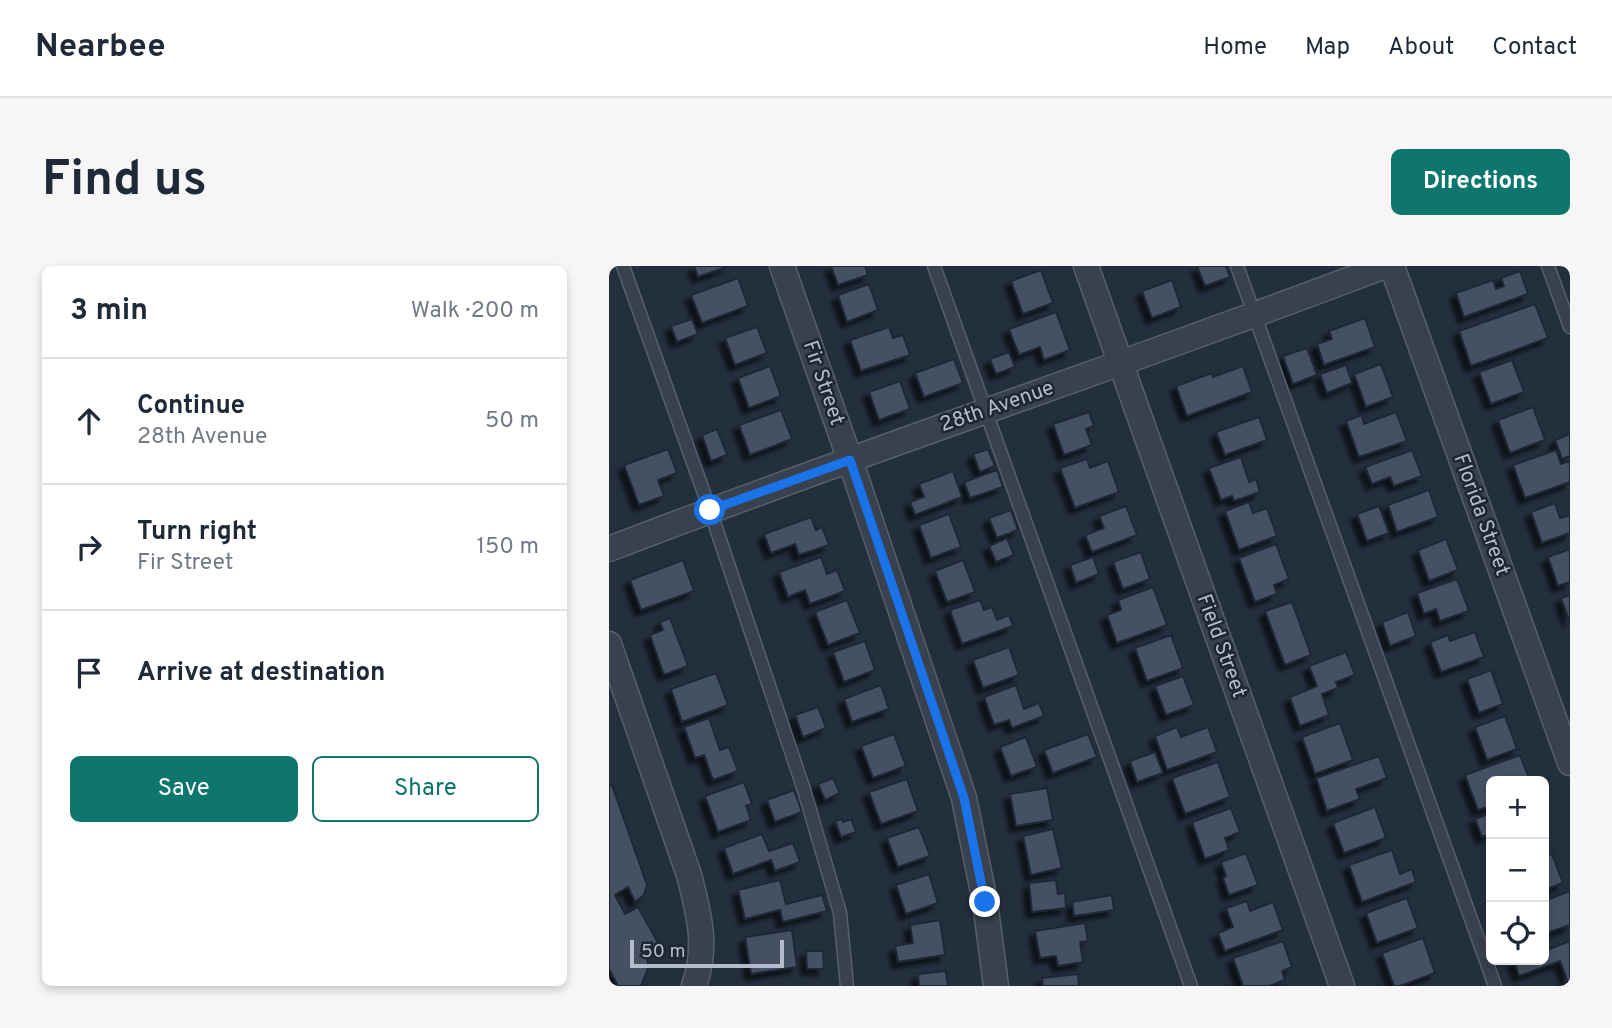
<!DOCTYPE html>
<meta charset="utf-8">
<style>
body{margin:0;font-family:Overpass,sans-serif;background:#f6f6f7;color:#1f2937}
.controls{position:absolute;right:21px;bottom:21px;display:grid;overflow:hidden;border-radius:10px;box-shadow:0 4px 10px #0003}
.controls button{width:63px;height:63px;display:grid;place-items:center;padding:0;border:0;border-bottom:2px solid #e0e1e3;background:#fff;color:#1f2937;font:35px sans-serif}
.scale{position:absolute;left:21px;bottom:18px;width:154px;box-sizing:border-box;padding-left:7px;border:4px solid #b4bcc9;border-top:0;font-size:19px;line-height:24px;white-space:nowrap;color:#b4bcc9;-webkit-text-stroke:5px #1d2633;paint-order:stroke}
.stop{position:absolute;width:21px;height:21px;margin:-16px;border:5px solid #1a73e8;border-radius:50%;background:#fff}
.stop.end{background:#1a73e8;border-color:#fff;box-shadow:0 2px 7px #0008}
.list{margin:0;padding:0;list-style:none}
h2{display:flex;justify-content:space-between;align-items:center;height:91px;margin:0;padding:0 28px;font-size:30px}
h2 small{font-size:23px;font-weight:400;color:#747a83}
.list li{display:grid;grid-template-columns:46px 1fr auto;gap:21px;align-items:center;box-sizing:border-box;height:126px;padding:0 28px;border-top:2px solid #e0e1e3}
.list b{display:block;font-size:26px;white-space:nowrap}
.list p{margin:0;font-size:23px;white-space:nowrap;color:#747a83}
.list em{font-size:23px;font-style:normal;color:#747a83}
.actions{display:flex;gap:14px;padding:21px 28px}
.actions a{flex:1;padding:16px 0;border:2px solid #0f766e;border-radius:10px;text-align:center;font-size:24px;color:#0f766e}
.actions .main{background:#0f766e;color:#fff}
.icon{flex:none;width:38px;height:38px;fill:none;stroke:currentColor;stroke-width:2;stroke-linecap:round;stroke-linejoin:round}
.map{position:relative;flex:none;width:961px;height:720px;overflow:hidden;border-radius:10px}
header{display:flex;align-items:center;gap:42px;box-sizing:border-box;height:98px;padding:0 35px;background:#fff;border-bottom:2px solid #e0e1e3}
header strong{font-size:33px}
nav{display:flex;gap:38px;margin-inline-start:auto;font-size:24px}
.intro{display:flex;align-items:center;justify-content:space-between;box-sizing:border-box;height:168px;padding:0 42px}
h1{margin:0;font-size:49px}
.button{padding:18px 32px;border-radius:10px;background:#0f766e;color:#fff;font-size:24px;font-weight:700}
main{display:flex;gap:42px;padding:0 42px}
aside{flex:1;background:#fff;border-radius:10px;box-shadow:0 4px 10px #0003}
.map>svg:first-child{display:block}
</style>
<header>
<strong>Nearbee</strong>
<nav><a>Home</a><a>Map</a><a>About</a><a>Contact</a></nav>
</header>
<div class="intro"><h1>Find us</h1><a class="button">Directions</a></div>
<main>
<aside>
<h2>3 min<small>Walk · 200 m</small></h2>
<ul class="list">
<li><svg class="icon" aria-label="ahead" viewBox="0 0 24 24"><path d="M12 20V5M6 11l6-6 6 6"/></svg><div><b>Continue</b><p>28th Avenue</p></div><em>50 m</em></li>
<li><svg class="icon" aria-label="right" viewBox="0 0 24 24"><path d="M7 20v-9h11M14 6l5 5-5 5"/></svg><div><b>Turn right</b><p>Fir Street</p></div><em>150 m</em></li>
<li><svg class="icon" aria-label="arrive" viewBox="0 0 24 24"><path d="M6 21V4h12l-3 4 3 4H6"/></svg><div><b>Arrive at destination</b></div></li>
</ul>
<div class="actions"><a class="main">Save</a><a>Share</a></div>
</aside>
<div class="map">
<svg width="961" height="720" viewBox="0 0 961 720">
<defs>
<filter id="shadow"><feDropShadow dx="-6" dy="6" stdDeviation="2" flood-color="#0009"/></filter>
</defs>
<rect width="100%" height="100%" fill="#242f3e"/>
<g fill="#455162" stroke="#1f2835" stroke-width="2" filter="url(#shadow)">
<path d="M85,0H120L89,11Z"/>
<path d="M222,0H256L259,9L229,19Z"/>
<path d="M588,0H617L621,11L596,20Z"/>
<path d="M432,4L444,37L414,48L402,15Z"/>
<path d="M911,5L919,28L855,51L847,27L884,14L887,23L895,20L892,12Z"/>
<path d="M129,12L139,40L93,57L82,29Z"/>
<path d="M563,14L572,41L543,52L533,25Z"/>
<path d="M260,18L269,44L238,56L229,29Z"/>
<path d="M926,38L939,72L862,100L850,65Z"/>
<path d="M447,46L461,84L435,94L431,81L410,89L400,63Z"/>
<path d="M756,52L766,81L715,99L708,78L723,73L720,65Z"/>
<path d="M83,53L89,68L68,76L62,60Z"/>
<path d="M148,61L158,87L126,99L116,72Z"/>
<path d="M280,61L284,72L294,69L301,89L252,105L241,74Z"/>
<path d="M698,82L708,109L684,118L674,90Z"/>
<path d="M400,86L406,101L387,108L381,93Z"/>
<path d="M345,93L354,117L315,131L306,107Z"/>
<path d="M903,94L915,126L882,138L870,106Z"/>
<path d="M772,98L784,131L757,141L745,108Z"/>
<path d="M737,99L743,117L718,127L711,108Z"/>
<path d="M161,100L172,130L140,142L129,112Z"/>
<path d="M634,100L643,126L578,150L567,120L603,107L604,111Z"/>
<path d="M291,115L301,143L270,154L260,126Z"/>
<path d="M924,141L936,174L901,187L889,154Z"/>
<path d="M172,144L183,173L141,189L130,159Z"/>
<path d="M480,146L485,160L477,163L483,179L455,189L444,158Z"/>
<path d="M787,146L798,175L750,191L737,155L753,149L755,158Z"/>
<path d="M650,151L658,174L616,189L607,166Z"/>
<path d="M108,163L118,189L102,195L93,169Z"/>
<path d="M961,168V190L953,193L946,174Z"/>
<path d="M59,183L68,207L49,214L55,230L30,239L15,199Z"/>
<path d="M379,183L386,200L371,206L364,188Z"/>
<path d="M803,184L813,210L785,220L781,211L763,218L756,201Z"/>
<path d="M947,184L952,198L961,195V216L916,232L904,199Z"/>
<path d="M632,191L640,216L647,213L651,226L625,235L623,230L612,234L600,202Z"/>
<path d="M478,193L481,202L499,195L510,226L466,242L451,202Z"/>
<path d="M388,204L394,221L361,232L355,216Z"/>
<path d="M344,205L353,231L306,249L301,236L315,231L310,218Z"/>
<path d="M820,224L829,251L788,266L779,239Z"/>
<path d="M640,236L644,247L658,242L668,270L630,284L616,245Z"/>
<path d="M946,237L951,252L961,249V267L933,277L922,246Z"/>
<path d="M517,240L528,269L483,286L476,269L495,262L490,250Z"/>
<path d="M770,240L780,267L758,275L748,248Z"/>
<path d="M402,244L409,264L388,272L380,252Z"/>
<path d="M340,248L352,281L322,292L310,259Z"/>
<path d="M202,251L207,264L213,261L220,279L190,289L186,278L162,287L155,268Z"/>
<path d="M398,272L405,289L387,296L380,280Z"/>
<path d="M837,273L849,304L820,315L809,284Z"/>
<path d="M667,278L680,313L665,319L668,328L646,336L630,292Z"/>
<path d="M961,283V316L949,320L939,291Z"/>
<path d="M532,286L541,313L514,323L504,296Z"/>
<path d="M212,291L218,308L228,304L236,325L201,338L196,324L179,331L170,306Z"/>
<path d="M484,291L490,308L467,317L461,299Z"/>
<path d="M74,294L85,325L32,344L21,314Z"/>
<path d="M354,294L366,326L338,336L326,305Z"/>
<path d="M848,313L860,345L831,355L827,343L815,348L808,327Z"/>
<path d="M544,321L558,359L508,377L498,349L512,344L509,334Z"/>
<path d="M961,329V357L952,332Z"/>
<path d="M238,334L251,367L219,379L206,346Z"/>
<path d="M371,334L375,344L383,341L388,354L400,349L404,360L353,378L341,344Z"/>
<path d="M683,336L702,389L676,399L656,345Z"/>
<path d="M799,346L807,370L781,380L773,356Z"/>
<path d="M61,352L79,400L55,409L41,369L54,364L51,356Z"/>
<path d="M866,366L875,391L832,406L821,376L839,369L841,375Z"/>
<path d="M562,369L574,402L538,415L526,382Z"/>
<path d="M256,375L266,404L235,416L224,386Z"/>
<path d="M400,381L410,409L374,422L364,394Z"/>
<path d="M737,386L746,409L727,416L729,422L713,428L720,449L691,460L681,431L708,420L700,400Z"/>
<path d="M882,404L894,438L870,447L858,413Z"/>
<path d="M107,407L119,439L73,456L62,423Z"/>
<path d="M574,410L585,439L557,449L546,420Z"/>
<path d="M272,419L280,443L243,456L235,433Z"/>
<path d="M407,419L415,443L430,437L435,450L403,462L400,454L385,459L375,431Z"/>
<path d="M209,441L217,462L194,471L186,449Z"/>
<path d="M896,450L908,483L878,494L866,461Z"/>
<path d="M100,452L111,484L120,481L129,505L104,514L95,489L86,492L75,461Z"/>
<path d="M731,457L744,494L706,508L693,471Z"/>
<path d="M568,461L572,471L599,461L608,486L558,504L546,470Z"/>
<path d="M285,468L297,500L264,512L252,480Z"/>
<path d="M479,468L488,491L444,507L435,484Z"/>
<path d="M417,471L428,501L402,510L391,481Z"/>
<path d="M546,486L554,507L528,516L521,495Z"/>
<path d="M911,489L921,515H882V540L869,544L856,509Z"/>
<path d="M770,490L778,512L747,523L751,533L718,545L707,512Z"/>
<path d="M609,496L621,531L576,548L563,512Z"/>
<path d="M224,512L231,527L216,534L209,518Z"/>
<path d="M298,513L309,545L272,558L260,526Z"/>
<path d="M135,516L143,538L137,540L142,554L109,566L96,530Z"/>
<path d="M3,519L38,619L35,629L26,636L19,621L6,629L16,648L29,641L51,680L37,688L39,697L38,705L32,720H9L0,703V520Z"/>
<path d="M438,522L444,554L407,560L401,528Z"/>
<path d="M185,524L193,546L166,556L158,534Z"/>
<path d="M766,541L777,572L735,587L724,557Z"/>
<path d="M622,542L631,566L616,572L620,584L596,593L583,556Z"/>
<path d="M882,547V568L873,571L866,553Z"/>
<path d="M233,553L234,556L242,553L247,566L232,571L226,555Z"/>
<path d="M310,561L321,590L289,601L278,572Z"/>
<path d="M444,563L453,602L422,609L414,570Z"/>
<path d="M153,568L160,585L184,577L191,596L166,605L162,594L124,608L115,582Z"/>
<path d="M783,584L791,608L803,603L807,616L753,636L740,599Z"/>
<path d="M637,587L649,619L620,629L614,612L617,610L612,596Z"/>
<path d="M943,588L954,617L935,624V591Z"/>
<path d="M320,608L329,637L297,648L287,619Z"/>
<path d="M171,614L177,638L213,629L218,645L174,656L171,644L136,653L129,624Z"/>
<path d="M447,614L449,628L456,627L457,642L423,646L420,617Z"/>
<path d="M961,625V659L935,668V635Z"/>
<path d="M503,629L505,644L465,650L463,636Z"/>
<path d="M798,632L809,662L768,677L757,647Z"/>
<path d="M638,635L641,645L664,636L674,664L616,685L609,667L624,661L617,642Z"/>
<path d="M331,654L336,689L289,696L286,680L304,677L301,659Z"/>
<path d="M476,657L479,675L471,676L474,696L449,700L447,690L431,692L426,665Z"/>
<path d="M183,664L188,701L142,708L136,671Z"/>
<path d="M814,672L826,707L791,720H785L773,687Z"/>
<path d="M674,675L683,701L673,705L676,714L660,720H634L624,692Z"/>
<path d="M961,675V719H960L951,695L910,710L905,695L909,694H935V685Z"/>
<path d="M197,685H214L215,703H198Z"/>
<path d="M337,705L339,720H310L309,708Z"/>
<path d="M469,708L470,720H434L433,712Z"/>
</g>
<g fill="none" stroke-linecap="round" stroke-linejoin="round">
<g stroke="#565f6c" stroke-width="15">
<g id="lane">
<path d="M14,0L101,244L195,524L231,647L238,720"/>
<path d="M325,0L582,720"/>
<path d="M628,0L886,720"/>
<path d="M939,0L961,61"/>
</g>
</g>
<g stroke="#565f6c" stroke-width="27">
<g id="street">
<path d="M173,0L241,194L355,532L376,636L387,720"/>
<path d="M477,0L733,720"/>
<path d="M783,0L961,497"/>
<path d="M0,283C257,184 519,98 776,0"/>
<path d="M0,378L80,609C90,648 99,680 85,720"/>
</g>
</g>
<use href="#lane" stroke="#38414e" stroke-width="12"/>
<use href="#street" stroke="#38414e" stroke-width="24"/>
</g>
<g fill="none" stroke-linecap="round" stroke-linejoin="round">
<path stroke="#1a73e8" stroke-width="9" d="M101,244L241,194L355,532L376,636"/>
</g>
<g text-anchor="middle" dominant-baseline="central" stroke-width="5" stroke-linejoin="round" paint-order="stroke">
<g font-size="21" fill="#b4bcc9" stroke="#1d2633">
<text transform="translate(214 117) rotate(71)">Fir Street</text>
<text transform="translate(388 141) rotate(-19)">28th Avenue</text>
<text transform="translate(872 249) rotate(70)">Florida Street</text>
<text transform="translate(612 380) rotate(70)">Field Street</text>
</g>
</g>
</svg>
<div class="controls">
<button>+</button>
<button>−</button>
<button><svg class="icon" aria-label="locate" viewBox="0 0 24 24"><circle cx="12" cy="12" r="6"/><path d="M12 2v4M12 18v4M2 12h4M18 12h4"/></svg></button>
</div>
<div class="scale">50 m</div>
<div class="stop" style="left:101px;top:244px"></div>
<div class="stop end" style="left:376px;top:636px"></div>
</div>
</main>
